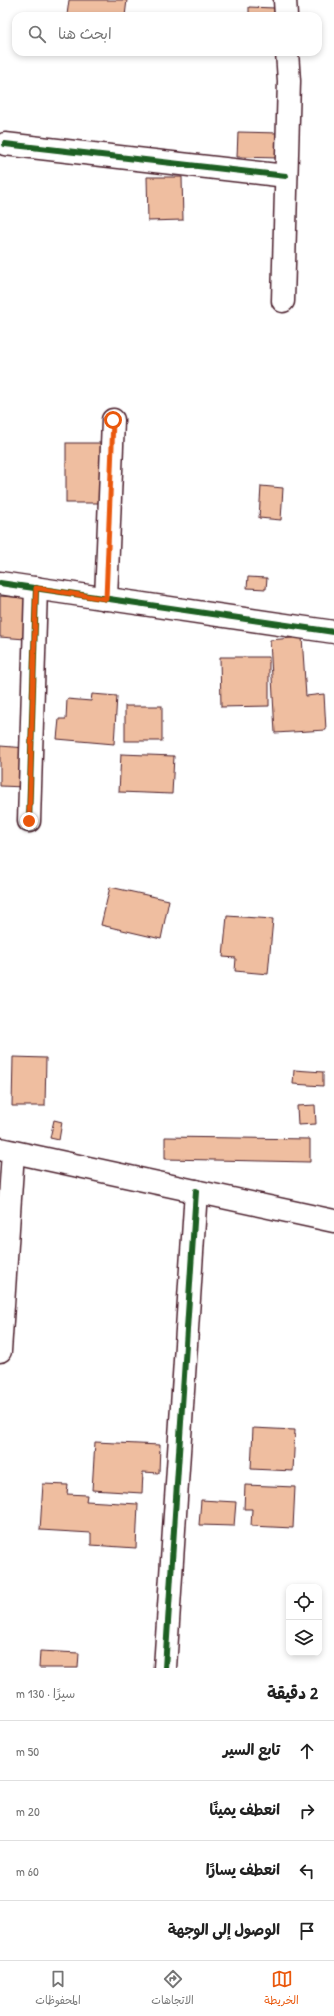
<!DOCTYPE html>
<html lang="ar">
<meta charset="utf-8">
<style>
body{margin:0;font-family:"Patrick Hand","Playpen Sans Arabic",sans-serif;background:#f6f6f6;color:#222;direction:rtl}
.controls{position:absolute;right:12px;bottom:12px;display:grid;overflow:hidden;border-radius:8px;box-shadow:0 2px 6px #0003}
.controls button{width:36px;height:36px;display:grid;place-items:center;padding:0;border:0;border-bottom:1px solid #e0e0e0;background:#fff;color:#222;font:20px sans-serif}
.stop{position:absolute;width:12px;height:12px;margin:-9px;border:3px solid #ea580c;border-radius:50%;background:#fff}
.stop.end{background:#ea580c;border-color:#fff;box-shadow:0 1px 4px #0008}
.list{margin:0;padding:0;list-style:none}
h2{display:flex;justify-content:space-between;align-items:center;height:52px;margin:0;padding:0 16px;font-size:17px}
h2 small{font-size:13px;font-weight:400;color:#767676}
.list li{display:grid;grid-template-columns:26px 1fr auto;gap:12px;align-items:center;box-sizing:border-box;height:60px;padding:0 16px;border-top:1px solid #e0e0e0}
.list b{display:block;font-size:15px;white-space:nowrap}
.list em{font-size:13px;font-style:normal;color:#767676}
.icon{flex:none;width:22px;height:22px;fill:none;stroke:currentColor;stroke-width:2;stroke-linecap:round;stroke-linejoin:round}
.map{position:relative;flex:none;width:334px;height:1668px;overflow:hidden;direction:ltr}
.search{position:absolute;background:#fff;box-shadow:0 2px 6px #0003;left:12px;right:12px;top:12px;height:44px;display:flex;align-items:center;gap:10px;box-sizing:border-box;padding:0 14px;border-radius:12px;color:#767676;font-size:15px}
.sheet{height:292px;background:#fff}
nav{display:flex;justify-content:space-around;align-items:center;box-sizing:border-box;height:56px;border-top:1px solid #e0e0e0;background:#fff;font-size:11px;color:#767676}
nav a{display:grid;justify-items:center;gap:2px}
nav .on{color:#ea580c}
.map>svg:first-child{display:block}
</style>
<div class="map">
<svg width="334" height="1668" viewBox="0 0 334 1668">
<rect width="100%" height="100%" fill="#fff"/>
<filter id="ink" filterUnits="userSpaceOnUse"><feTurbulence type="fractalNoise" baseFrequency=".025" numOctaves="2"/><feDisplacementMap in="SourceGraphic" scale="8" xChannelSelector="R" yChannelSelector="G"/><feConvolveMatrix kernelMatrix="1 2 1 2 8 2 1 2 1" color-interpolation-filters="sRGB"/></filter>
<g filter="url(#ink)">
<g fill="#efbea0" stroke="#4a1f2b">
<path d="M69,0H127L125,16L67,15Z"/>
<path d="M249,7L275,8V16H249Z"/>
<path d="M238,132L279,133V158L237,157Z"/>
<path d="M147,177H182L183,220L148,221Z"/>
<rect x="66" y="443" width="38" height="60"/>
<path d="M261,486L283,488L281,520L259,518Z"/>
<path d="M248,577L267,578L266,589L247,588Z"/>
<path d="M0,596L28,598L25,639L0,637Z"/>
<path d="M302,637L306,696L324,694L326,730L275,733L270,640Z"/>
<path d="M220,657H269V706L221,707Z"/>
<path d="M92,694L117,696L114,744L57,739L59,719H66L67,699L91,701Z"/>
<rect x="125" y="706" width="37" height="35"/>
<path d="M0,746L27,748L25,787L0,786Z"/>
<path d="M121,754L174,756L172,794L119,792Z"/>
<path d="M110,887L169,900L161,939L101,925Z"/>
<path d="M227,916L273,919L268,974L235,971L236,958L223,957Z"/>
<path d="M13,1057L46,1058L45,1106H12Z"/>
<path d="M294,1070L323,1072V1086L293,1084Z"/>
<path d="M315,1105L316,1124L298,1125L297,1106Z"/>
<path d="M54,1120L62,1122L59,1140L50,1138Z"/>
<path d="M165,1137L310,1139V1162L165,1159Z"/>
<path d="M253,1428L295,1430L293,1471L251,1469Z"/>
<path d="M95,1442L160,1445L159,1473L143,1472L142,1493L92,1490Z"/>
<path d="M43,1484L68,1485L67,1494L87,1495L86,1501L138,1504L136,1548L91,1545V1533L40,1530Z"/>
<path d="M245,1485L295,1487L293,1528L251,1526L252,1509H244Z"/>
<path d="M201,1500L236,1502L234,1526L199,1525Z"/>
<path d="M40,1651L79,1653L78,1668H39Z"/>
</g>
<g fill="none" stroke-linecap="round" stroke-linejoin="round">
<g stroke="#4a1f2b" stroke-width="25">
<g id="minor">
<path d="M285,0L286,16"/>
<path d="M5,144L286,176"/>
<path d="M283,301L289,81L287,52"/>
<path d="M0,583L334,632"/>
<path d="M106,599L113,420"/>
<path d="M29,821L36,588"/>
<path d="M0,1149L334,1221"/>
<path d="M0,1351L13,1152"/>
<path d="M165,1668L196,1191"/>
</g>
</g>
<use href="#minor" stroke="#fff" stroke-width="22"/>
<g stroke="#fff" stroke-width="8">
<g id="cycleway">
<path d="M5,144L286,176"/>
<path d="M0,583L334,632"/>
<path d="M29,821L36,588"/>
<path d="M165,1668L196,1191"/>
</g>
</g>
<use href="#cycleway" stroke="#1b5e20" stroke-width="6"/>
</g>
</g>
<g fill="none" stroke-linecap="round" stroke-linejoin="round" filter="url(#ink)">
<path stroke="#ea580c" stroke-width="5" d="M29,821L36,588L106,599L113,420"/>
</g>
</svg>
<div class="controls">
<button><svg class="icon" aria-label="locate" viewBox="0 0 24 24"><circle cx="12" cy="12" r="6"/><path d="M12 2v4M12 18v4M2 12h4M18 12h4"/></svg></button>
<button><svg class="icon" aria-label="layers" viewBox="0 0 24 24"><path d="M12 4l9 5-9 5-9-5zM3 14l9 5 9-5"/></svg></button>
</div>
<div class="stop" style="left:113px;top:420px"></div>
<div class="stop end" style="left:29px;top:821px"></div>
<div class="search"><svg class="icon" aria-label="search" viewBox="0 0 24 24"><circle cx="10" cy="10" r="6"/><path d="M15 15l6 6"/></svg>ابحث هنا</div>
</div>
<section class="sheet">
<h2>2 دقيقة<small>سيرًا · 130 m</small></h2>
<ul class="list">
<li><svg class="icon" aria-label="ahead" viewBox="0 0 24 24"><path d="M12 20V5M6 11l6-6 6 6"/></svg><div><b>تابع السير</b></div><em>50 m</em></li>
<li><svg class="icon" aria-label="right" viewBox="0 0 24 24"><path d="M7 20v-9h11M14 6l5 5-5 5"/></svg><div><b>انعطف يمينًا</b></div><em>20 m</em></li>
<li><svg class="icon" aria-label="left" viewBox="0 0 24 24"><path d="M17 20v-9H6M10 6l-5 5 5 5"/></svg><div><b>انعطف يسارًا</b></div><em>60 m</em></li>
<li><svg class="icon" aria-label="arrive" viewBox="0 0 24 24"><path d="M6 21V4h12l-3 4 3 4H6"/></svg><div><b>الوصول إلى الوجهة</b></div></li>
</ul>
</section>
<nav>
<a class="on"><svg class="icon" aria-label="map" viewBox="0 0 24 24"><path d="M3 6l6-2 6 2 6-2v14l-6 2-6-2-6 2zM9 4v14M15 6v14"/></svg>الخريطة</a>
<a><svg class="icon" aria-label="directions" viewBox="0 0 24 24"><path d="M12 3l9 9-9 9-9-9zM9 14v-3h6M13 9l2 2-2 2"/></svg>الاتجاهات</a>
<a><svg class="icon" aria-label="saved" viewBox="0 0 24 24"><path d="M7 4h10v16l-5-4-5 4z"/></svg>المحفوظات</a>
</nav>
